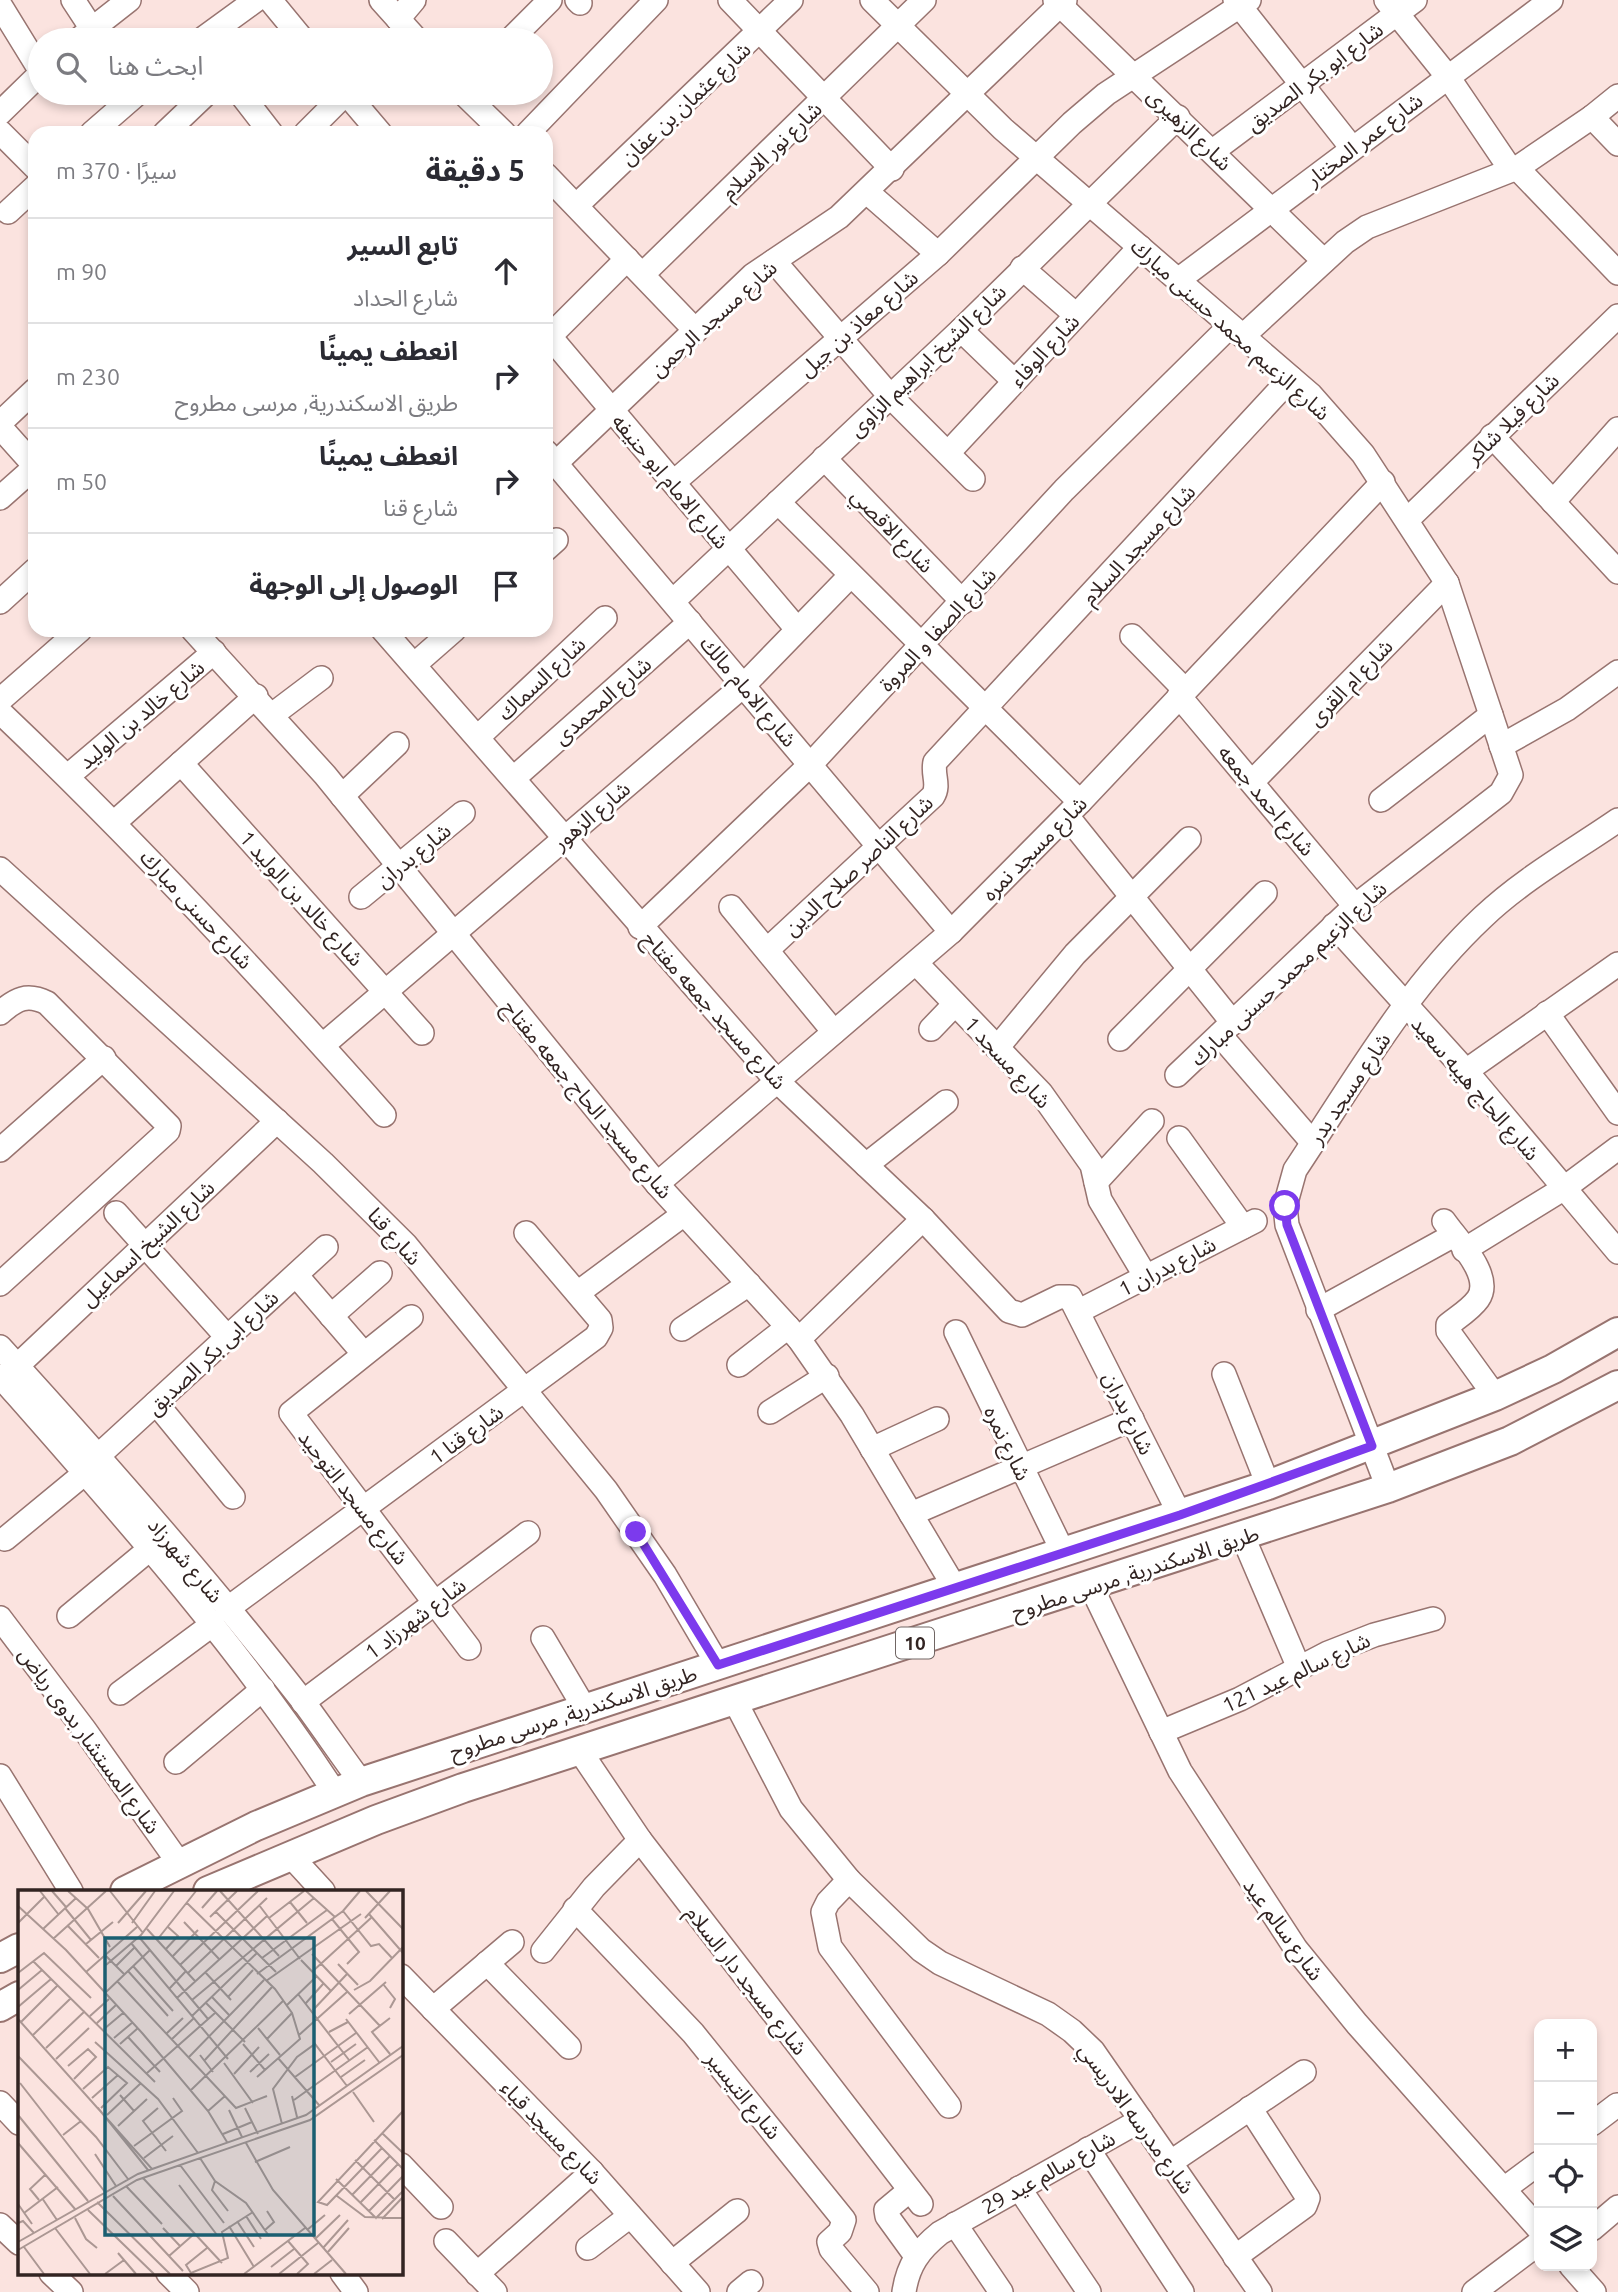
<!DOCTYPE html>
<html lang="ar">
<meta charset="utf-8">
<style>
body{margin:0;font-family:Ubuntu,"Noto Sans Arabic",sans-serif;background:#f2f2f3;color:#2b2b33;direction:rtl}
.controls{position:absolute;right:21px;bottom:21px;display:grid;overflow:hidden;border-radius:14px;box-shadow:0 4px 10px #0003}
.controls button{width:63px;height:63px;display:grid;place-items:center;padding:0;border:0;border-bottom:2px solid #e1e1e2;background:#fff;color:#2b2b33;font:35px sans-serif}
.stop{position:absolute;width:21px;height:21px;margin:-16px;border:5px solid #7c3aed;border-radius:50%;background:#fff}
.stop.end{background:#7c3aed;border-color:#fff;box-shadow:0 2px 7px #0008}
.list{margin:0;padding:0;list-style:none}
h2{display:flex;justify-content:space-between;align-items:center;height:91px;margin:0;padding:0 28px;font-size:30px}
h2 small{font-size:23px;font-weight:400;color:#7c7c81}
.list li{display:grid;grid-template-columns:46px 1fr auto;gap:21px;align-items:center;box-sizing:border-box;height:105px;padding:0 28px;border-top:2px solid #e1e1e2}
.list b{display:block;font-size:26px;white-space:nowrap}
.list p{margin:0;font-size:23px;white-space:nowrap;color:#7c7c81}
.list em{font-size:23px;font-style:normal;color:#7c7c81}
.icon{flex:none;width:38px;height:38px;fill:none;stroke:currentColor;stroke-width:2;stroke-linecap:round;stroke-linejoin:round}
.map{position:relative;flex:none;width:1618px;height:2292px;overflow:hidden;direction:ltr}
.search{position:absolute;background:#fff;box-shadow:0 4px 10px #0003;left:28px;top:28px;width:525px;height:77px;display:flex;align-items:center;gap:18px;box-sizing:border-box;padding:0 24px;border-radius:38px;color:#7c7c81;font-size:26px}
.panel{position:absolute;background:#fff;box-shadow:0 4px 10px #0003;left:28px;top:126px;width:525px;height:511px;border-radius:21px;direction:rtl}
.map>svg:first-child{display:block}
</style>
<div class="map">
<svg width="1618" height="2292" viewBox="0 0 1618 2292">
<rect width="100%" height="100%" fill="#fbe3df"/>
<g fill="none" stroke-linecap="round" stroke-linejoin="round">
<g stroke="#987470" stroke-width="26">
<g id="minor">
<path d="M73,0L92,29"/>
<path d="M270,0L303,40"/>
<path d="M381,0L417,40"/>
<path d="M577,0L580,3"/>
<path d="M730,0L892,169"/>
<path d="M872,0L1003,129L1311,395L1363,454L1447,583L1511,775L1501,793L1355,906L1177,1075"/>
<path d="M1055,0L1324,261"/>
<path d="M1235,0L1352,148"/>
<path d="M1386,0L1448,77L1511,170"/>
<path d="M0,5L40,70"/>
<path d="M398,19L414,0"/>
<path d="M78,40L129,0"/>
<path d="M201,40L256,0"/>
<path d="M510,40L550,0"/>
<path d="M240,93L271,133"/>
<path d="M346,93L380,133"/>
<path d="M463,93L504,133"/>
<path d="M0,113L40,74"/>
<path d="M1592,117L1618,144"/>
<path d="M0,132L35,167"/>
<path d="M92,133L138,93"/>
<path d="M165,133L207,93"/>
<path d="M306,133L346,93"/>
<path d="M528,133L656,0"/>
<path d="M1213,151L1415,0"/>
<path d="M1517,168L1618,273"/>
<path d="M546,175L696,331"/>
<path d="M867,192L938,254"/>
<path d="M577,205L791,0"/>
<path d="M8,212L35,187"/>
<path d="M774,261L890,396L973,479"/>
<path d="M1022,268L1076,315"/>
<path d="M643,274L924,0"/>
<path d="M1178,280L1551,0"/>
<path d="M961,330L1014,381"/>
<path d="M546,332L797,629"/>
<path d="M1243,336L1345,242L1367,227L1517,168L1592,117L1618,96"/>
<path d="M546,340L627,259"/>
<path d="M0,423L35,390"/>
<path d="M0,427L35,466"/>
<path d="M1492,436L1618,572"/>
<path d="M546,452L951,932"/>
<path d="M948,453L1140,247"/>
<path d="M824,458L963,602"/>
<path d="M556,463L753,275L839,217L1065,0"/>
<path d="M674,482L938,254L1072,123L1106,94L1249,0"/>
<path d="M0,498L35,467"/>
<path d="M778,502L1080,802"/>
<path d="M1553,502L1618,429"/>
<path d="M1407,520L1618,316"/>
<path d="M546,549L556,540"/>
<path d="M673,601L961,330L1178,117"/>
<path d="M0,602L35,570"/>
<path d="M193,630L325,775L657,1184L799,1339L852,1415L955,1588"/>
<path d="M383,630L776,1080L923,1219L1009,1311L1022,1315L1059,1297H1070L1180,1515"/>
<path d="M1132,636L1185,690"/>
<path d="M414,665L454,630"/>
<path d="M1179,696L1355,906"/>
<path d="M0,700L80,630"/>
<path d="M0,712C135,840 261,976 384,1115"/>
<path d="M272,715L321,678"/>
<path d="M478,737L605,618"/>
<path d="M1501,746L1567,709L1618,672"/>
<path d="M181,763L422,1033"/>
<path d="M68,776L214,652"/>
<path d="M514,778L690,622"/>
<path d="M1253,781L1447,583"/>
<path d="M342,796L397,744"/>
<path d="M1381,800L1491,715"/>
<path d="M1067,816L1233,1023"/>
<path d="M115,822L256,696"/>
<path d="M0,869L323,1163L406,1245L606,1490L665,1575L718,1665"/>
<path d="M361,897L463,813"/>
<path d="M731,907L834,1032"/>
<path d="M1334,925L1466,1071L1618,1252"/>
<path d="M640,927L811,764L1064,490L1230,326"/>
<path d="M767,950L933,796C940,785 932,775 935,762L1291,378"/>
<path d="M917,964L1041,1093L1092,1165L1100,1200L1146,1277"/>
<path d="M0,1013C16,999 27,993 47,1003L169,1126L168,1131L0,1284"/>
<path d="M1547,1013L1618,1113"/>
<path d="M931,1029L955,1004"/>
<path d="M1220,1035L1313,1143"/>
<path d="M1120,1039L1265,893"/>
<path d="M323,1045L744,685L850,576"/>
<path d="M997,1048L1075,954L1189,839"/>
<path d="M1466,1071L1618,964"/>
<path d="M1179,1138L1243,1227"/>
<path d="M0,1150L104,1058"/>
<path d="M866,1165L946,1102"/>
<path d="M1096,1182L1152,1121"/>
<path d="M657,1184L951,932L1080,802L1383,482"/>
<path d="M116,1213L228,1338"/>
<path d="M1444,1221C1457,1240 1494,1276 1478,1299C1471,1309 1458,1317 1448,1325V1331L1495,1396"/>
<path d="M1464,1250L1563,1189L1618,1148"/>
<path d="M296,1275L364,1354"/>
<path d="M579,1292L684,1214"/>
<path d="M1318,1310L1454,1235"/>
<path d="M1079,1311L1255,1221"/>
<path d="M331,1316L380,1273"/>
<path d="M411,1317L291,1413L469,1648"/>
<path d="M682,1329L749,1284"/>
<path d="M956,1332L1063,1552"/>
<path d="M799,1339L923,1219"/>
<path d="M0,1347C104,1461 207,1578 302,1700C322,1727 341,1755 361,1782"/>
<path d="M739,1365L788,1327"/>
<path d="M17,1366L277,1121"/>
<path d="M1224,1374L1268,1485"/>
<path d="M0,1376C118,1510 237,1643 335,1793"/>
<path d="M156,1403L233,1497"/>
<path d="M770,1412L827,1376"/>
<path d="M872,1449L937,1419"/>
<path d="M98,1456L326,1247"/>
<path d="M1388,1488L1287,1225L1285,1206L1295,1170C1353,1083 1406,989 1483,917C1523,879 1573,851 1618,820"/>
<path d="M911,1514L1132,1419"/>
<path d="M1243,1537L1299,1668"/>
<path d="M5,1539L85,1473"/>
<path d="M1091,1586L1180,1771L1296,1949L1357,2024L1539,2229"/>
<path d="M227,1609L596,1337L601,1328L600,1320L526,1233"/>
<path d="M69,1616L151,1548"/>
<path d="M0,1618L84,1729L179,1863"/>
<path d="M543,1638L585,1709"/>
<path d="M120,1693L213,1624"/>
<path d="M735,1701L791,1809L849,1880L921,1950L940,1963L1048,2014L1072,2031L1093,2051L1260,2292"/>
<path d="M303,1702L528,1533"/>
<path d="M1161,1732L1240,1699L1328,1653L1374,1635L1433,1619"/>
<path d="M580,1751L640,1840L921,2204"/>
<path d="M176,1762L263,1689"/>
<path d="M0,1776L71,1891"/>
<path d="M290,1855L323,1891"/>
<path d="M849,1880L828,1902L823,1912L830,1947L949,2106"/>
<path d="M575,1909L693,2033L844,2220L840,2232L829,2242L831,2249L867,2292"/>
<path d="M543,1951L594,1887L640,1840"/>
<path d="M487,1963L569,2047"/>
<path d="M401,1976L592,2172L698,2292"/>
<path d="M433,2009L512,1942"/>
<path d="M0,2103L19,2123"/>
<path d="M1592,2124L1617,2105"/>
<path d="M1088,2149L1182,2292"/>
<path d="M1171,2162L1304,2072"/>
<path d="M401,2165L441,2207"/>
<path d="M1019,2188L1089,2292"/>
<path d="M1504,2189L1539,2163"/>
<path d="M910,2190L886,2210L887,2216L916,2256"/>
<path d="M955,2224L1001,2292"/>
<path d="M0,2225L19,2243"/>
<path d="M1592,2229L1618,2207"/>
<path d="M446,2241L495,2292"/>
<path d="M588,2248L630,2216"/>
<path d="M1235,2257L1305,2206L1308,2198L1250,2108"/>
<path d="M672,2263L737,2211"/>
<path d="M1571,2266L1594,2292"/>
<path d="M51,2273L71,2292"/>
<path d="M168,2273L187,2292"/>
<path d="M342,2273L356,2292"/>
<path d="M477,2274L592,2172"/>
<path d="M739,2292L751,2282"/>
<path d="M904,2292C908,2265 919,2250 940,2233L1141,2120"/>
<path d="M1474,2292L1539,2243"/>
</g>
</g>
<g stroke="#987470" stroke-width="32">
<g id="major">
<path d="M125,1891L256,1826L361,1782L1268,1485L1495,1396L1553,1369L1618,1332"/>
<path d="M208,1891L376,1820L463,1788L1388,1488L1510,1441L1618,1385"/>
<path d="M0,1958L19,1948"/>
<path d="M0,2007L19,1996"/>
</g>
</g>
<use href="#minor" stroke="#fff" stroke-width="23"/>
<use href="#major" stroke="#fff" stroke-width="28"/>
</g>
<g fill="none" stroke-linecap="round" stroke-linejoin="round">
<path stroke="#7c3aed" stroke-width="9" d="M636,1532L718,1665L1180,1515L1372,1446L1287,1225L1285,1206"/>
</g>
<g text-anchor="middle" dominant-baseline="central" stroke-width="6" stroke-linejoin="round" paint-order="stroke">
<rect fill="#fff" stroke="#706664" stroke-width="2" x="896" y="1627.5" width="38" height="31" rx="5"/>
<g font-size="19" font-weight="bold" fill="#322422">
<text x="915" y="1643">10</text>
</g>
<g font-size="21" fill="#322422" stroke="#fff">
<text transform="translate(1314 76) rotate(-37)">شارع ابو بكر الصديق</text>
<text transform="translate(685 103) rotate(-43)">شارع عثمان بن عفان</text>
<text transform="translate(1190 129) rotate(44)">شارع الزهيرى</text>
<text transform="translate(1364 139) rotate(-37)">شارع عمر المختار</text>
<text transform="translate(771 150) rotate(-44)">شارع نور الاسلام</text>
<text transform="translate(713 318) rotate(-42)">شارع مسجد الرحمن</text>
<text transform="translate(858 323) rotate(-41)">شارع معاذ بن جبل</text>
<text transform="translate(1231 329) rotate(42)">شارع الزعيم محمد حسنى مبارك</text>
<text transform="translate(1044 350) rotate(-47)">شارع الوفاء</text>
<text transform="translate(927 360) rotate(-44)">شارع الشيخ ابراهيم الزاوى</text>
<text transform="translate(1512 418) rotate(-44)">شارع فيلا شاكر</text>
<text transform="translate(671 481) rotate(50)">شارع الامام ابو حنيفه</text>
<text transform="translate(893 530) rotate(46)">شارع الاقصي</text>
<text transform="translate(1138 544) rotate(-47)">شارع مسجد السلام</text>
<text transform="translate(937 629) rotate(-47)">شارع الصفا و المروة</text>
<text transform="translate(541 678) rotate(-43)">شارع السماك</text>
<text transform="translate(1350 682) rotate(-46)">شارع ام القرى</text>
<text transform="translate(749 691) rotate(50)">شارع الامام مالك</text>
<text transform="translate(602 700) rotate(-41)">شارع المحمدى</text>
<text transform="translate(141 714) rotate(-40)">شارع خالد بن الوليد</text>
<text transform="translate(1267 800) rotate(50)">شارع احمد جمعه</text>
<text transform="translate(591 815) rotate(-40)">شارع الزهور</text>
<text transform="translate(1034 848) rotate(-45)">شارع مسجد نمره</text>
<text transform="translate(413 855) rotate(-39)">شارع بدران</text>
<text transform="translate(858 865) rotate(-43)">شارع الناصر صلاح الدين</text>
<text transform="translate(302 898) rotate(48)">شارع خالد بن الوليد 1</text>
<text transform="translate(197 909) rotate(47)">شارع حسنى مبارك</text>
<text transform="translate(1288 973) rotate(-43)">شارع الزعيم محمد حسنى مبارك</text>
<text transform="translate(715 1010) rotate(48)">شارع مسجد جمعه مفتاح</text>
<text transform="translate(1008 1062) rotate(47)">شارع مسجد 1</text>
<text transform="translate(1349 1088) rotate(-56)">شارع مسجد بدر</text>
<text transform="translate(1476 1088) rotate(49)">شارع الحاج هيبه سعيد</text>
<text transform="translate(588 1099) rotate(50)">شارع مسجد الحاج جمعه مفتاح</text>
<text transform="translate(395 1236) rotate(48)">شارع قنا</text>
<text transform="translate(147 1243) rotate(-43)">شارع الشيخ اسماعيل</text>
<text transform="translate(1167 1266) rotate(-27)">شارع بدران 1</text>
<text transform="translate(212 1352) rotate(-43)">شارع ابى بكر الصديق</text>
<text transform="translate(1129 1413) rotate(64)">شارع بدران</text>
<text transform="translate(466 1434) rotate(-36)">شارع قنا 1</text>
<text transform="translate(1008 1443) rotate(64)">شارع نمره</text>
<text transform="translate(354 1497) rotate(52)">شارع مسجد التوحيد</text>
<text transform="translate(186 1560) rotate(50)">شارع شهرزاد</text>
<text transform="translate(1135 1572) rotate(-18)">طريق الاسكندرية, مرسى مطروح</text>
<text transform="translate(415 1618) rotate(-37)">شارع شهرزاد 1</text>
<text transform="translate(1296 1672) rotate(-25)">شارع سالم عيد 121</text>
<text transform="translate(573 1712) rotate(-18)">طريق الاسكندرية, مرسى مطروح</text>
<text transform="translate(90 1740) rotate(54)">شارع المستشار بدوى رياض</text>
<text transform="translate(1284 1929) rotate(54)">شارع سالم عيد</text>
<text transform="translate(747 1980) rotate(52)">شارع مسجد دار السلام</text>
<text transform="translate(744 2095) rotate(51)">شارع التيسير</text>
<text transform="translate(1137 2118) rotate(54)">شارع مدرسه الادريسي</text>
<text transform="translate(552 2132) rotate(46)">شارع مسجد قباء</text>
<text transform="translate(1048 2172) rotate(-29)">شارع سالم عيد 29</text>
</g>
</g>
<g transform="translate(18 1890)">
<rect width="385" height="385" fill="#fbe3df"/>
<path fill="none" stroke="#ab9793" stroke-width="2" d="M22,1L41,25M34,1L48,17M50,1L70,19L92,57M92,1L125,43M202,1L261,66M288,1L317,27M348,1L385,39M272,12L289,33M169,13L257,99L274,123L282,149L239,187M241,15L282,69M0,16L48,60L125,144L190,221L209,252M47,18L73,50M184,18L199,1M325,21L353,56L361,54L374,68M198,22L258,82M351,24L385,63M192,27L219,1M251,28L286,1M347,28L372,1M314,29L341,62L329,74M166,32L202,70M0,33L26,7M100,33L128,1M114,33L137,1M49,35L81,68M25,39L58,8M129,39L177,91M121,47L190,129M35,49L88,1M139,50L178,1M113,53L210,169M68,54L95,32M147,60L160,46L150,37M86,64L106,84M294,64L362,136M154,67L180,40M244,68L309,20M283,70L313,101M15,71L137,192M320,74L340,95M88,75L123,45L156,1M162,75L240,1M98,76L116,58M115,76L155,121M110,81L150,126M295,81L354,27M68,82L119,37M187,82L213,110M0,83L26,63L73,108M170,83L249,8M239,84L325,21L342,1M99,91L218,218L249,206M248,91L343,24M365,94L377,109L372,118M151,99L168,81M0,100L24,80M336,100L352,91L385,57M87,103L132,60M280,104L331,170M194,107L212,126M210,107L235,80M159,108L249,26M174,110L296,8M188,113L227,152M288,113L305,94M269,115L299,86M0,117L33,89M295,120L329,84M331,124L368,92M72,126L91,109M174,126L239,63M372,128L354,142L372,164M0,129L134,279M328,129L361,172M3,132L40,95M79,133L98,115M240,138L262,165M86,139L105,123M311,142L330,132M149,143L165,128M15,145L53,108M281,145L329,102M110,147L142,182M96,148L115,132M154,149L176,128M249,149L274,123M77,152L140,209L180,263M102,154L120,138M225,154L247,180M28,158L67,121M182,165L195,182M0,166L78,247L110,289M170,168L246,90M260,168L301,215M38,169L71,138M186,171L254,97M313,172L338,154M206,173L235,213M50,176L70,159L78,167L56,189M232,182L251,164M129,183L197,123M216,184L241,157M277,187L338,143M323,187L347,170M2,193L87,302M65,199L90,177L109,193L83,218M172,201L266,110M335,202L356,232M102,205L116,221M274,206L279,227M74,208L100,185M276,210L350,157M80,218L130,280M140,218L125,231L148,261M227,218L240,244M211,220L224,247M190,221L207,206M0,225L70,311M89,225L123,193M264,234L255,199L279,167L297,154L329,196M100,236L129,209M364,243L385,263M205,244L234,232M45,245L63,231M356,250L385,279M0,253L57,319M228,253L255,300L328,384M116,256L164,221L155,208M364,258L309,315L300,312L385,221M77,264L98,296M126,268L155,246M182,268L197,291L228,313L251,346M337,270L377,310M237,272L272,257M162,275L206,333M125,288L204,373M318,289L358,328L385,301M197,291L194,300L210,321M161,295L199,345M108,296L144,334M334,305L372,266M95,306L165,381M319,306L347,327L385,328M24,308L39,330M21,310L12,299L28,284M79,312L152,384M342,313L380,274M0,314L14,334M70,320L136,384M351,321L385,286M6,323L40,297M228,326L243,349M57,328L68,349L79,358M364,329L385,307M219,331L236,357M0,333L5,331L16,343M211,336L236,377M37,338L72,384M145,338L162,356M247,340L256,332L249,321M289,340L307,325M297,349L322,325M270,351L290,374L279,384M0,352L120,284L288,225L385,156M6,357L26,384M189,358L168,375L173,383L210,368L204,342L235,322M305,358L330,330M0,360L119,290L292,230L385,165M100,363L118,384M309,363L331,338M151,366L176,344M253,377L276,359M87,384L106,370M226,384L287,338M261,384L300,353M296,384L314,370"/>
<path fill="#1b5f71" fill-opacity="0.15" stroke="#1b5f71" stroke-width="3.5" d="M87,48H296V345H87Z"/>
<rect width="385" height="385" fill="none" stroke="#322422" stroke-width="3.5"/>
</g>
</svg>
<div class="controls">
<button>+</button>
<button>−</button>
<button><svg class="icon" aria-label="locate" viewBox="0 0 24 24"><circle cx="12" cy="12" r="6"/><path d="M12 2v4M12 18v4M2 12h4M18 12h4"/></svg></button>
<button><svg class="icon" aria-label="layers" viewBox="0 0 24 24"><path d="M12 4l9 5-9 5-9-5zM3 14l9 5 9-5"/></svg></button>
</div>
<div class="stop" style="left:1285px;top:1206px"></div>
<div class="stop end" style="left:636px;top:1532px"></div>
<div class="search"><svg class="icon" aria-label="search" viewBox="0 0 24 24"><circle cx="10" cy="10" r="6"/><path d="M15 15l6 6"/></svg>ابحث هنا</div>
<section class="panel">
<h2>5 دقيقة<small>سيرًا · 370 m</small></h2>
<ul class="list">
<li><svg class="icon" aria-label="ahead" viewBox="0 0 24 24"><path d="M12 20V5M6 11l6-6 6 6"/></svg><div><b>تابع السير</b><p>شارع الحداد</p></div><em>90 m</em></li>
<li><svg class="icon" aria-label="right" viewBox="0 0 24 24"><path d="M7 20v-9h11M14 6l5 5-5 5"/></svg><div><b>انعطف يمينًا</b><p>طريق الاسكندرية, مرسى مطروح</p></div><em>230 m</em></li>
<li><svg class="icon" aria-label="right" viewBox="0 0 24 24"><path d="M7 20v-9h11M14 6l5 5-5 5"/></svg><div><b>انعطف يمينًا</b><p>شارع قنا</p></div><em>50 m</em></li>
<li><svg class="icon" aria-label="arrive" viewBox="0 0 24 24"><path d="M6 21V4h12l-3 4 3 4H6"/></svg><div><b>الوصول إلى الوجهة</b></div></li>
</ul>
</section>
</div>
